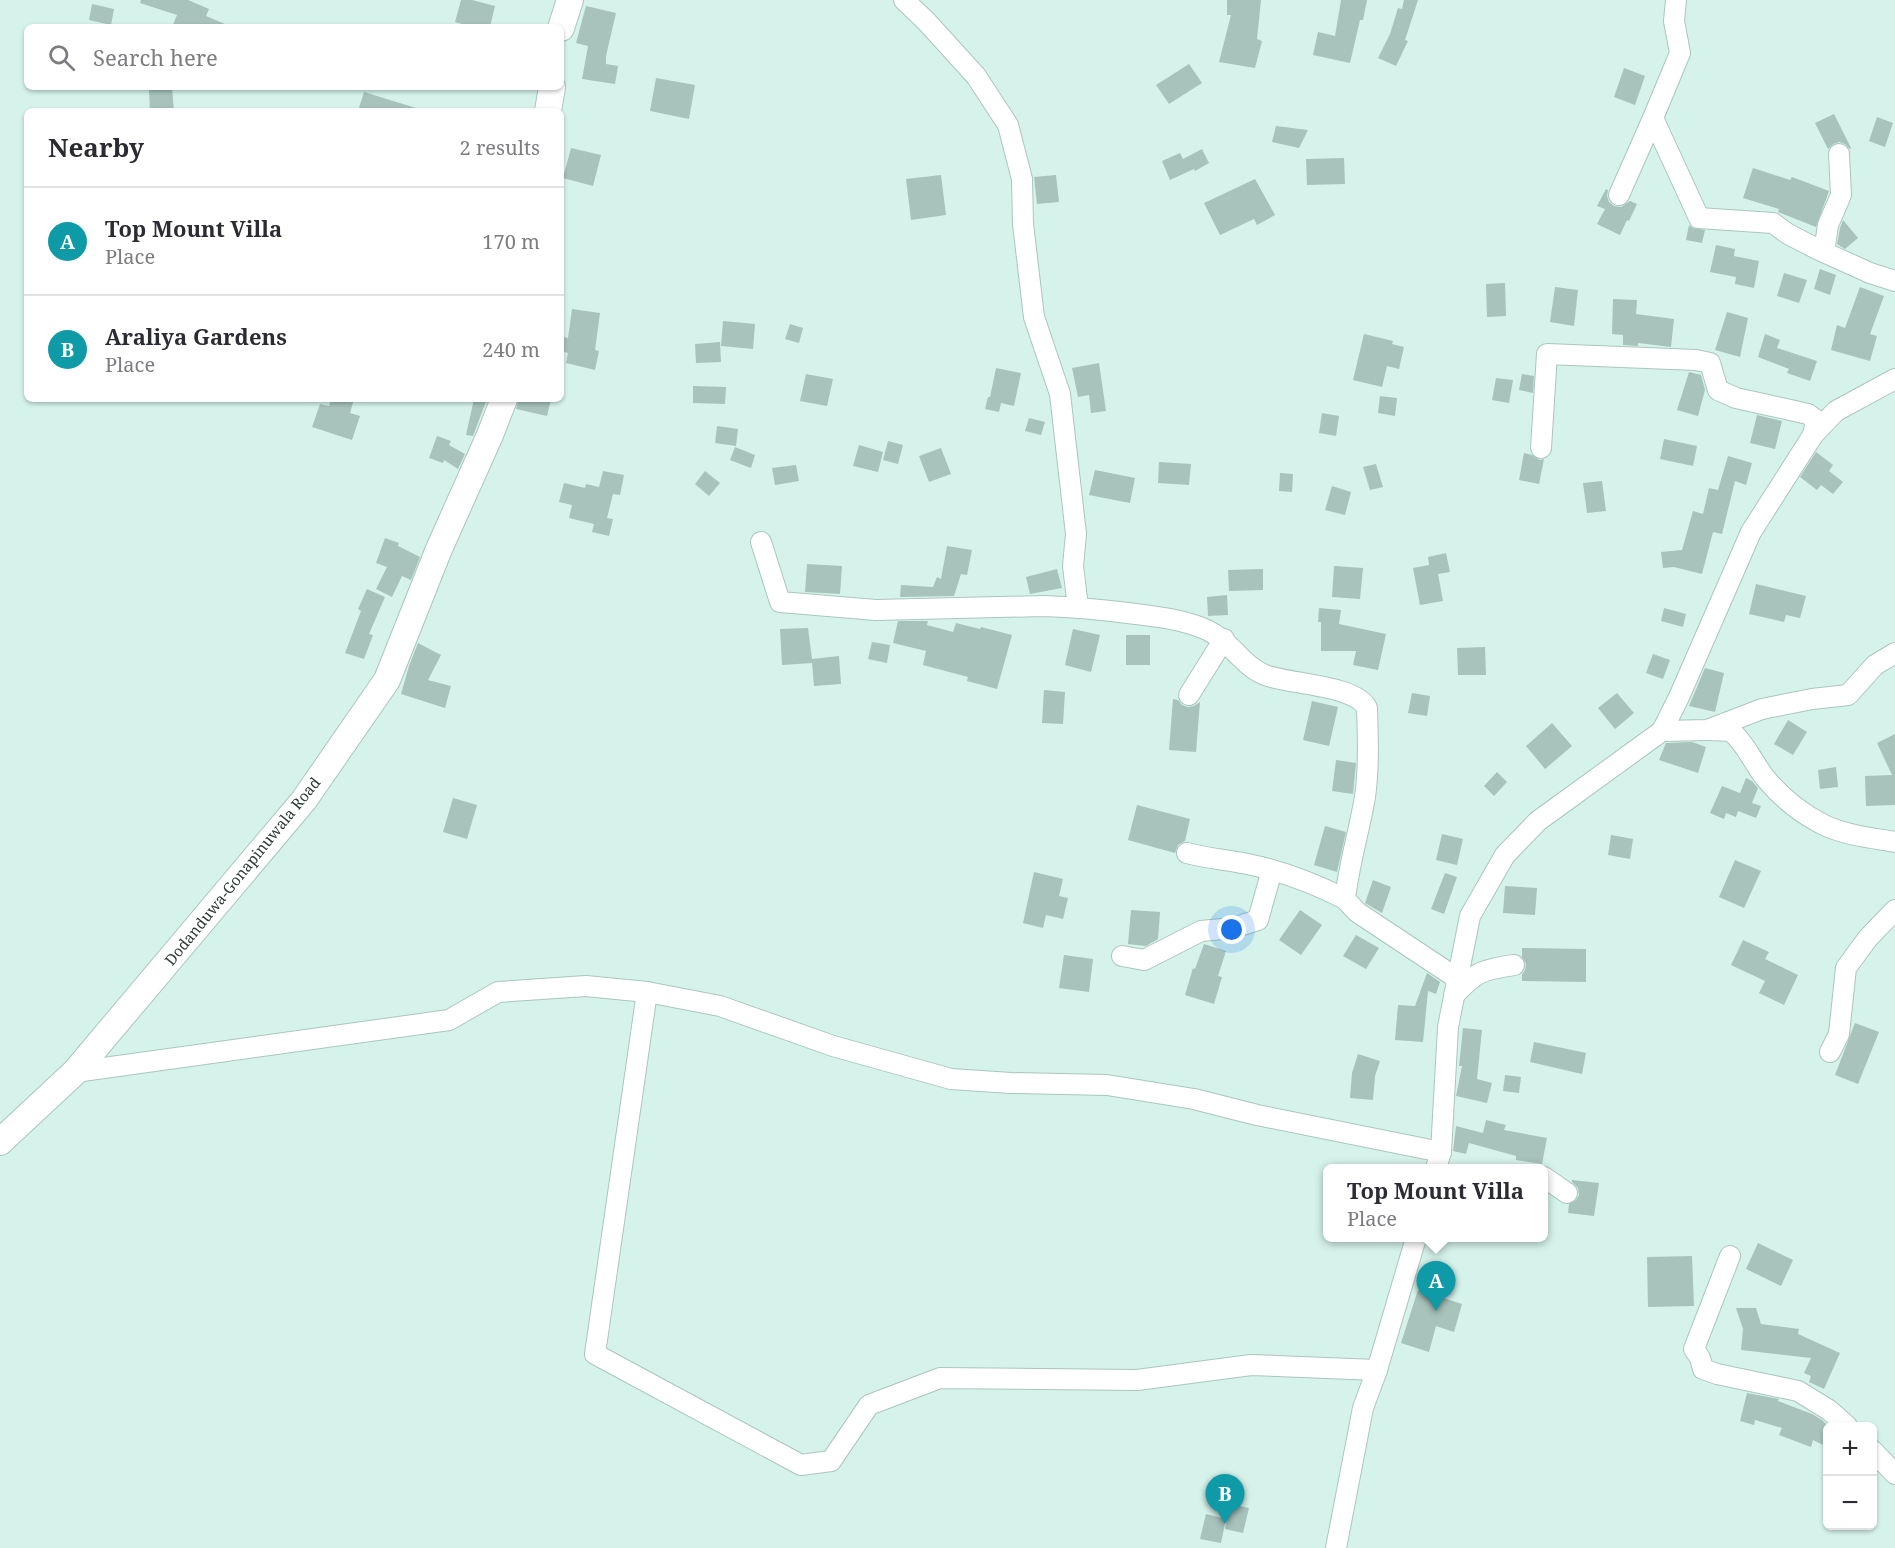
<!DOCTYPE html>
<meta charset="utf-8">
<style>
body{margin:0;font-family:"Noto Serif",serif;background:#f7f7f7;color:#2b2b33}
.controls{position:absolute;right:18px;bottom:18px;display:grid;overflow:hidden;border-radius:9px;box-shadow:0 2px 4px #0004}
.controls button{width:54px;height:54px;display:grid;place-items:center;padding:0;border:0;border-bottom:2px solid #e1e1e2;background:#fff;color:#2b2b33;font:30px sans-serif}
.you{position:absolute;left:1232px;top:930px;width:21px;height:21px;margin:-15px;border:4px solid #fff;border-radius:50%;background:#1a73e8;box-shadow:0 0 0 9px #1a73e833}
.badge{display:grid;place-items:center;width:39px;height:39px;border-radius:50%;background:#db2777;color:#fff;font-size:20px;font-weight:700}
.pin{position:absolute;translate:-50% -50px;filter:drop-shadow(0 2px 3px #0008)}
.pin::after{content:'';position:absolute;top:32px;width:21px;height:18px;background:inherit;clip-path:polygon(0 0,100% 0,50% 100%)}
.popup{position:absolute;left:1323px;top:1164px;width:225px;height:78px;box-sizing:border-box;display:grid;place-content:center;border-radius:9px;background:#fff;filter:drop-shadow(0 2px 4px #0005);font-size:20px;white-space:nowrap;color:#7c7c81}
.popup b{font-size:22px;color:#2b2b33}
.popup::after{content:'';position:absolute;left:50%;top:100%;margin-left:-12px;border:12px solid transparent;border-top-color:#fff}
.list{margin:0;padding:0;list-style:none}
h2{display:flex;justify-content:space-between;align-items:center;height:78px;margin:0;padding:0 24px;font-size:26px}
h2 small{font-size:20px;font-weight:400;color:#7c7c81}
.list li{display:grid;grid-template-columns:39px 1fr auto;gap:18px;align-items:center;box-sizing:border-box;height:108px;padding:0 24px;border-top:2px solid #e1e1e2}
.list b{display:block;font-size:22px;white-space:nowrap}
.list p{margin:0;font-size:20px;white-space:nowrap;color:#7c7c81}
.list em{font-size:20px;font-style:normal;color:#7c7c81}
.icon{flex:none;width:33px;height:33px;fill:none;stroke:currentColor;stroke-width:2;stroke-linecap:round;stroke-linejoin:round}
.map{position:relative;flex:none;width:1895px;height:1548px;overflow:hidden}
.search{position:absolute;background:#fff;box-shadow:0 2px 4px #0004;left:24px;top:24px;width:540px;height:66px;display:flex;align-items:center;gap:15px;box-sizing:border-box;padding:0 21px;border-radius:9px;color:#7c7c81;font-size:22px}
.panel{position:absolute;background:#fff;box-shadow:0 2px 4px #0004;left:24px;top:108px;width:540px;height:294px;border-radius:9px}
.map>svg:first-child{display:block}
</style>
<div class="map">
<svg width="1895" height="1548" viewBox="0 0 1895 1548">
<rect width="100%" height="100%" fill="#d6f3eb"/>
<g fill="#a7c3bb">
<path d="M141,0H188L209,9L206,16L232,27H172L177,15L140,3Z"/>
<path d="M461,0H472L495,6L490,27H473L455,22Z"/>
<path d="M1227,0H1261L1257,39L1262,41L1255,68L1219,62L1231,15H1227Z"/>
<path d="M1341,0H1367L1363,20H1360L1350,63L1313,55L1318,32L1335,36Z"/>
<path d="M1404,0H1418L1405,40L1408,41L1396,66L1378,58L1390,34L1398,8L1402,9Z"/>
<path d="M92,4L114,9L111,25L89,20Z"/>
<path d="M586,6L616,13L606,56V64L618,66L615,84L582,79L588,46L576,43Z"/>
<path d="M1189,64L1202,83L1169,104L1156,85Z"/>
<path d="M1624,68L1645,76L1635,105L1614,97Z"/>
<path d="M656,78L695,85L689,119L650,111Z"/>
<path d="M172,88L174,111H150L149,90Z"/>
<path d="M364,92L416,108L415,111H358Z"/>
<path d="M1834,114L1851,148L1850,149L1845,144L1839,142L1833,144L1828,149L1815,123Z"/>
<path d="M1877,117L1893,123L1885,147L1869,141Z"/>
<path d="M1276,126L1308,130L1299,148L1272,142Z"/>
<path d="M571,148L601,155L593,186L563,178Z"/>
<path d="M1202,149L1209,163L1195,171L1194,169L1170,180L1162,161L1180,153L1183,159Z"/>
<path d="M1344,158L1345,184L1307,185L1306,159Z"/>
<path d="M1753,168L1790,180L1792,177L1829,191L1816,227L1778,212L1779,209L1743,198Z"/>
<path d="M941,175L946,215L911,220L906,179Z"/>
<path d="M1056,175L1059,202L1037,204L1034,177Z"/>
<path d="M1255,179L1275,215L1257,225L1254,219L1220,235L1204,203Z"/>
<path d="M1606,189L1608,190L1607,196L1609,202L1614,206L1621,207L1630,201L1637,204L1629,221L1627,220L1620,235L1597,224L1605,209L1597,206Z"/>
<path d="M1843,220L1858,238L1845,249L1837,244L1840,228Z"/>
<path d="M1689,225L1693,228L1705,230L1702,243L1686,240Z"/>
<path d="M1716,245L1735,249L1734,256L1759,261L1754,288L1735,284L1736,277L1710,272Z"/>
<path d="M1820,269L1836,275L1830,295L1814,289Z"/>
<path d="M1784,273L1807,280L1799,303L1777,296Z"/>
<path d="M1505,283L1506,316L1487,317L1486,284Z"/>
<path d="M1555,287L1578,290L1574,326L1550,322Z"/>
<path d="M1860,287L1884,296L1870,334L1877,336L1870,361L1831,350L1837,325L1845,328Z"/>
<path d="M1613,299L1637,300L1636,314L1674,319L1671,347L1638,343V346L1623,345V335L1612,334Z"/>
<path d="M572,309L600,313L595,350L599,351L595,370L566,363L568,353L561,351V336L568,338Z"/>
<path d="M1727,312L1748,318L1740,357L1715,350Z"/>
<path d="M723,321L755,324L753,349L721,346Z"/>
<path d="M790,324L803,328L799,343L785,339Z"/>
<path d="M1364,334L1393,341L1392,344L1404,347L1399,369L1387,366L1382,387L1353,380Z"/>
<path d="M1765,334L1780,340L1777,348L1817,361L1810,381L1787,373L1789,369L1758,357Z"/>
<path d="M720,342L721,362L696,363L695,344Z"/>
<path d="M1099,363L1106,411L1091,413L1089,395L1078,397L1072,368Z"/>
<path d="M996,368L1021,373L1014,406L1001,403L999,412L985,409L988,397H990Z"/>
<path d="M1689,372L1701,375L1705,390L1698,416L1677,410Z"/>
<path d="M806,374L833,379L827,406L800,401Z"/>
<path d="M1522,374L1534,376L1533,393L1519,390Z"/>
<path d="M1496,378L1513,380L1509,403L1492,400Z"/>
<path d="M693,386L726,387L725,404L693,403Z"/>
<path d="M1380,396L1397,398L1395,416L1378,413Z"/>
<path d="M331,399H354L350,413L360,416L352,440L312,427L320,404L329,406Z"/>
<path d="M474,399H487L473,436L466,435Z"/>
<path d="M519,399H551L547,416L516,409Z"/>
<path d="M1322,413L1339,416L1336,436L1319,433Z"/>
<path d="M1757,415L1782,421L1775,449L1750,443Z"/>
<path d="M1029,418L1045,422L1041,435L1025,431Z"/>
<path d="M717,426L738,429L736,446L715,443Z"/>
<path d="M437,436L451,441L449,445L465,454L458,469L444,460L443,463L429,458Z"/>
<path d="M1664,439L1697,446L1693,466L1660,459Z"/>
<path d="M888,441L903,445L898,464L883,460Z"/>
<path d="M859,445L883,452L878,472L853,466Z"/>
<path d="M735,447L755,455L751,468L730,460Z"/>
<path d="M941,448L951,474L929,482L919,456Z"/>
<path d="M1816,452L1833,465L1829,471L1843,482L1833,494L1821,485L1817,490L1800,477Z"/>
<path d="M1524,453L1532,455L1540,460L1544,459L1539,484L1519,480Z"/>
<path d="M1728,456L1752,463L1746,485L1735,481L1722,534L1713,532L1702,574L1674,567L1663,568L1661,552L1682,550L1693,511L1703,514L1709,488L1718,490Z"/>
<path d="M1159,462L1191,464L1189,485L1158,483Z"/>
<path d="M1376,464L1383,487L1370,490L1363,467Z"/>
<path d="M796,465L799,481L775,485L772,468Z"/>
<path d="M1095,470L1135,478L1130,503L1089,495Z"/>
<path d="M603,471L624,475L620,495L613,494L607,518L613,519L609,536L592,532L594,524L569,518L572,505L559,502L564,483L585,488L586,484L599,487Z"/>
<path d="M705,471L720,483L709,496L695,484Z"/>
<path d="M1280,473L1293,474L1292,492L1279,491Z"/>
<path d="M1602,481L1606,511L1587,513L1583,483Z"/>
<path d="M1332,486L1351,492L1345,515L1325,510Z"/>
<path d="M385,538L399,543L398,546L420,557L411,580L402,576L392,597L376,589L387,567L376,563Z"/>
<path d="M947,546L972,550L967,575L961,574L954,596L900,597L901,585L933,587L937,577L941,579Z"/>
<path d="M1446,553L1450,572L1438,574L1443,601L1420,605L1413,568L1429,565L1428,557Z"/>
<path d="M807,564L842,566L840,594L805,592Z"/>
<path d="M1334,566L1363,568L1360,599L1332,597Z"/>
<path d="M1057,569L1062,588L1030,594L1026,577Z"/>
<path d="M1263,569V590L1229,591L1228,570Z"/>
<path d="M1756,584L1806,596L1800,618L1786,615L1784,622L1749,614Z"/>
<path d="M367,589L385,597L369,634L373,635L364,659L345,653L361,611L358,609Z"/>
<path d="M1227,595L1228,615L1208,616L1207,597Z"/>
<path d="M1319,608L1341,610L1339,624L1386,634L1378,670L1353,665L1356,651H1321V622H1318Z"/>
<path d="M1664,608L1686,614L1683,627L1661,621Z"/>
<path d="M898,621H928L927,625L953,632L956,623L980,629L981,627L1012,635L997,689L967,681L968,677L923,665L926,651L893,643Z"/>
<path d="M808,628L812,659L839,656L841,684L814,686L812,663L782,665L780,629Z"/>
<path d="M1073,629L1100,635L1091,672L1065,665Z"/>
<rect x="1126" y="635" width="24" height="30"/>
<path d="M872,642L890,645L887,663L868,659Z"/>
<path d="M418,643L441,655L428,680L451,686L445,708L401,694L409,666Z"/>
<path d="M1485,647L1486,675H1458L1457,648Z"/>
<path d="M1653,654L1670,660L1663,679L1646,673Z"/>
<path d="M1705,668L1724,673L1715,712L1689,706Z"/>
<path d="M1044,690L1065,692L1063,724L1042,723Z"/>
<path d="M1412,693L1430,696L1427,716L1408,713Z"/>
<path d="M1617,693L1634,713L1615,729L1598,708Z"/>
<path d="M1173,699L1178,700L1182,705L1188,707L1194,706L1200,702L1196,752L1169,750Z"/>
<path d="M1312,701L1338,707L1329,746L1303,740Z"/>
<path d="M1788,720L1807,732L1793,755L1774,744Z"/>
<path d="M1552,723L1572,746L1545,769L1526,746Z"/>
<path d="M1895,734V805L1866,806L1865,776L1892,775L1877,743Z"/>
<path d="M1692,742L1706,747L1698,773L1659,760L1666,743Z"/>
<path d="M1336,760L1356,763L1353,794L1332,791Z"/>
<path d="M1836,767L1838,787L1820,789L1818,770Z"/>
<path d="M1497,772L1507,782L1494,796L1484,786Z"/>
<path d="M1746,778L1752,781L1758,788L1752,803L1761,806L1756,818L1738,811L1736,817L1726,813L1724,819L1710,813L1722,786L1740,793Z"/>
<path d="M453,798L477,805L467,839L443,832Z"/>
<path d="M1137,805L1190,819L1185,841L1178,845L1175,853L1128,840Z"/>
<path d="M1325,826L1346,832L1337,872L1314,865Z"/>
<path d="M1442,834L1463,839L1457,865L1436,860Z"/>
<path d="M1611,835L1633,839L1630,859L1608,855Z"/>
<path d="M1735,860L1761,871L1744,908L1719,897Z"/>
<path d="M1034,872L1063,879L1059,896L1068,898L1063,919L1046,915L1043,928L1023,923Z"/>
<path d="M1445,873L1457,877L1444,914L1431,909Z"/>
<path d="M1373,880L1391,887L1382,913L1365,903Z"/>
<path d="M1505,886L1537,888L1535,915L1503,913Z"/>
<path d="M1131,910L1160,912L1158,939L1146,946L1128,944Z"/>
<path d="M1300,910L1322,925L1301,955L1279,940Z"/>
<path d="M1356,935L1379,948L1366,969L1343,956Z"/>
<path d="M1743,940L1769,952L1765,959L1798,975L1784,1005L1759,993L1765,981L1731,965Z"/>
<path d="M1204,944L1226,951L1218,976L1222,977L1214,1004L1185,995L1193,968L1195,969Z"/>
<path d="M1522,948L1586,949V982L1522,981V974L1525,970L1526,964L1522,957Z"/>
<path d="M1064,955L1093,959L1089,992L1059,988Z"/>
<path d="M1427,973L1440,982L1436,994L1428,991L1423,1042L1395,1040L1398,1005L1415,1006Z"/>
<path d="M1855,1023L1879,1032L1858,1084L1835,1075Z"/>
<path d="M1463,1028L1482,1030L1477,1079L1492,1083L1487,1103L1456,1096L1462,1066H1459Z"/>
<path d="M1534,1042L1586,1053L1582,1074L1530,1062Z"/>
<path d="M1358,1054L1380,1061L1375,1076L1373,1100L1350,1098L1352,1073Z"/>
<path d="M1505,1075L1521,1077L1519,1093L1503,1091Z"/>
<path d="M1486,1120L1506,1125L1504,1130L1547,1138L1542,1164L1516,1160V1156L1469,1143L1466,1154L1453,1151L1456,1126L1483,1133Z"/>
<path d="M1572,1180L1599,1183L1594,1216L1568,1213L1569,1204L1576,1200L1579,1195L1578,1188L1572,1182Z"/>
<path d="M1758,1243L1793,1260L1781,1286L1746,1269Z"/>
<path d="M1692,1256L1694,1306L1648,1307L1647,1257Z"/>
<path d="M1418,1290L1462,1304L1454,1332L1436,1326L1429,1352L1401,1343Z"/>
<path d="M1736,1308H1756L1761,1324L1799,1329L1798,1334L1840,1353L1824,1389L1809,1382L1811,1376L1804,1373L1811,1358L1741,1350L1743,1329Z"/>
<path d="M1747,1393L1779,1399L1778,1401L1812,1414L1822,1420L1827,1425V1447L1813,1440L1811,1447L1779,1435L1782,1428L1755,1420L1754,1425L1740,1421Z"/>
<path d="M1230,1504L1249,1508L1243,1533L1225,1529Z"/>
<path d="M1206,1514L1226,1519L1221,1543L1200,1539Z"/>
</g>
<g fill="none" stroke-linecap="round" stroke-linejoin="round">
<g stroke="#aac6be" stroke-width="22">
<g id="minor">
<path d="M904,0L926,21L976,76L1008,125L1022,179L1023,224L1034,317L1060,394L1076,534L1073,566L1078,607"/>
<path d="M1676,0L1674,21L1680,53L1653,118L1699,218L1773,223L1788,234L1819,250L1870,273L1895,281"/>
<path d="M1619,195L1653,118"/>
<path d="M1824,252L1828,225L1841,195L1839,154"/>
<path d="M1541,448L1547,354L1696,360L1710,363L1718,390L1736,398L1808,414L1816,420L1813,435"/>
<path d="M761,542L780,602L876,610L1044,606C1075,607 1105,610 1136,614C1160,617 1185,620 1207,630C1231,641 1242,666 1265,675C1288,684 1356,685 1367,708C1368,738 1369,768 1365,797C1359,832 1349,864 1345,899L1357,912L1458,979"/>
<path d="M1189,695L1224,639"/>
<path d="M1710,730L1731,731C1747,745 1753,763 1766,779C1781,797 1802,814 1824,825C1845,835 1872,838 1895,842"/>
<path d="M1662,731L1707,730L1762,709L1812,699L1848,695L1875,665L1895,653"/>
<path d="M1187,853C1209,859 1230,860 1252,865C1285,872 1315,884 1345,899"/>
<path d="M1122,956L1144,960L1201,931L1233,928L1258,920L1272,870"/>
<path d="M647,992L595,1354L801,1465L831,1461L869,1405L940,1378L1137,1380L1251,1365L1377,1370"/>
<path d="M1454,995C1477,971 1482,970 1514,965"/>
<path d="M1830,1052L1839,1034L1846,968L1868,938L1895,910"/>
<path d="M75,1072L449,1020L498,992L586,986L647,992L720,1006L833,1046L951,1079L1011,1083L1107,1085L1194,1099L1257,1115L1441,1152"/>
<path d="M1436,1168L1441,1152L1448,1027L1470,916L1505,855L1538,821L1662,731L1679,697L1751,532L1813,435L1836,411L1895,379"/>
<path d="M1544,1177L1567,1193"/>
<path d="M1730,1256L1694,1349L1700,1358L1703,1369L1717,1374L1798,1391L1829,1410L1847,1426"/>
<path d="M1872,1450L1895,1474"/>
<path d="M1336,1548L1363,1408L1377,1370L1416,1238"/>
</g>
</g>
<g stroke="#aac6be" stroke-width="28">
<g id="major">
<path d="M561,28L570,0"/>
<path d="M548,111L552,87"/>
<path d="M0,1142L75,1072L304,800L387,680L439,549L490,435L504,399"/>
</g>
</g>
<use href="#minor" stroke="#fff" stroke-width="20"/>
<use href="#major" stroke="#fff" stroke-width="26"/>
</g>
<g text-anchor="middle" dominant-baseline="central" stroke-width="5" stroke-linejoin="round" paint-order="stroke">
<g font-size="15" fill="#2e3936" stroke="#fff">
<text transform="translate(242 871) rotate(-51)">Dodanduwa-Gonapinuwala Road</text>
</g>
</g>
</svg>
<div class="controls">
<button>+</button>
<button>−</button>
</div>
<div class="you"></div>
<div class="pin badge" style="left:1436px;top:1311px;background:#0f9aa8">A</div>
<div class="popup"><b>Top Mount Villa</b>Place</div>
<div class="pin badge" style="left:1225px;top:1524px;background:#0f9aa8">B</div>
<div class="search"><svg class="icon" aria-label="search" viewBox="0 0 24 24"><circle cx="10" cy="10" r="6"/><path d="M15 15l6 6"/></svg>Search here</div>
<section class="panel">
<h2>Nearby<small>2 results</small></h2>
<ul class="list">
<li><span class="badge" style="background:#0f9aa8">A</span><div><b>Top Mount Villa</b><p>Place</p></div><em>170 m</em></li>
<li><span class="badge" style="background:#0f9aa8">B</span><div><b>Araliya Gardens</b><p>Place</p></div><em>240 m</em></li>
</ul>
</section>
</div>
